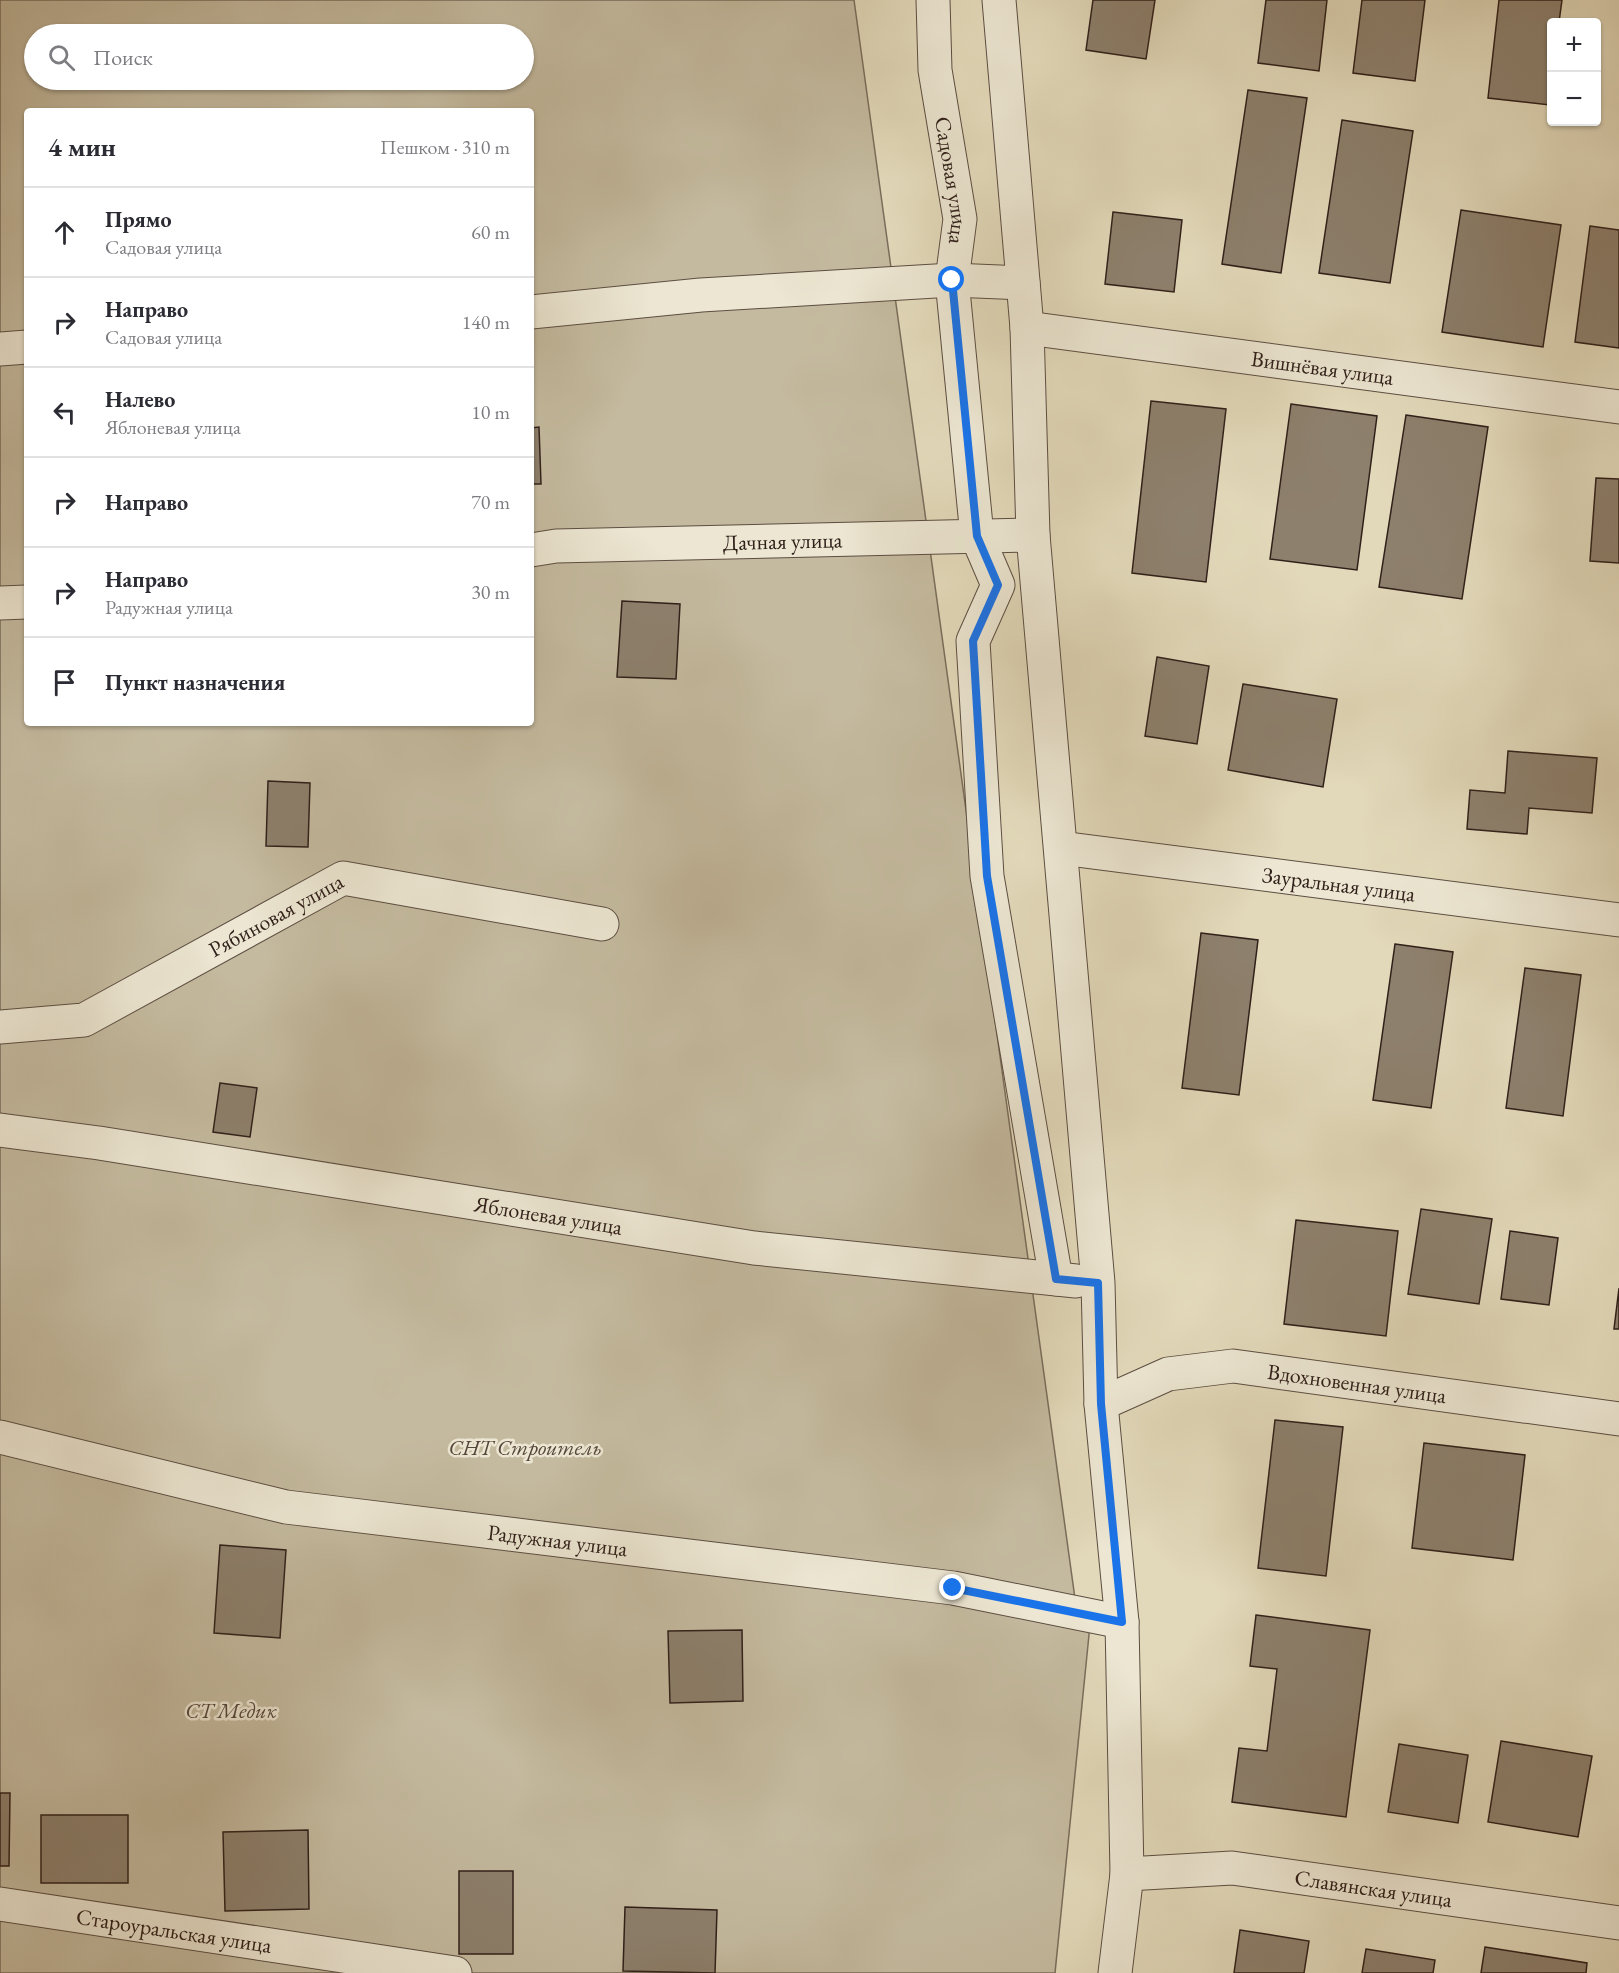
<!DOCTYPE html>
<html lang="ru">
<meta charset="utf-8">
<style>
body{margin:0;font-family:"EB Garamond",serif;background:#f2f2f3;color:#2b2b33}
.controls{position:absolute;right:18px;top:18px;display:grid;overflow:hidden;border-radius:6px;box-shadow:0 2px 4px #0004}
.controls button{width:54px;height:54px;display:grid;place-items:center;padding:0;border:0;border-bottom:2px solid #e1e1e2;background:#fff;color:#2b2b33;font:30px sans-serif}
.stop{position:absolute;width:18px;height:18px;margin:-14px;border:4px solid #1a73e8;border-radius:50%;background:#fff}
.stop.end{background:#1a73e8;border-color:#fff;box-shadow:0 2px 6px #0008}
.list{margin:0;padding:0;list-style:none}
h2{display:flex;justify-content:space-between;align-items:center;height:78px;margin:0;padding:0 24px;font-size:26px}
h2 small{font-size:20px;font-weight:400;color:#7c7c81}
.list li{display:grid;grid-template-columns:39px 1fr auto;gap:18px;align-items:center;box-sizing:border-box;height:90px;padding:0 24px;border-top:2px solid #e1e1e2}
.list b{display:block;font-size:22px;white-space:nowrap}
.list p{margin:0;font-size:20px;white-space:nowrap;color:#7c7c81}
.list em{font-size:20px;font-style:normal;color:#7c7c81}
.icon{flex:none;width:33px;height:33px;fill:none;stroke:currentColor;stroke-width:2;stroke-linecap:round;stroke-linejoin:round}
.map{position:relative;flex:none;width:1619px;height:1973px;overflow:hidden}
.search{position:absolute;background:#fff;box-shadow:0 2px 4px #0004;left:24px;top:24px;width:510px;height:66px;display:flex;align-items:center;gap:15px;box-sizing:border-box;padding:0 21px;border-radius:33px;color:#7c7c81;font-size:22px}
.panel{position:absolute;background:#fff;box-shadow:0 2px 4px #0004;left:24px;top:108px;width:510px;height:618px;border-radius:6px}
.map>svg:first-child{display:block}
</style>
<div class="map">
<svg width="1619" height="1973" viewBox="0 0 1619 1973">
<rect width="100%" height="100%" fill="#e2d9ba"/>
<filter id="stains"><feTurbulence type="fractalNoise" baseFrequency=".00333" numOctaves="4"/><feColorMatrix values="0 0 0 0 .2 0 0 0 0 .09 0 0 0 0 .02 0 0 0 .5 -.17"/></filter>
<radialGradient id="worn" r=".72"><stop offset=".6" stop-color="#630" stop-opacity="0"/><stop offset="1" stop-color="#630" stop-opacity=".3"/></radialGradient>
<path fill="#c4ba9f" stroke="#7a6d5c" stroke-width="1.5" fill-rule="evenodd" d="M0,0H854L1077,1613L1091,1615L1055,1973H0ZM34,34H524V80H34ZM27,111H531V723H27Z"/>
<g fill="#8d806d" stroke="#30201a" stroke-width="1.5">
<path d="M1093,0H1155L1146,59L1086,50Z"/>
<path d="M1266,0H1327L1319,71L1258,63Z"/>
<path d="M1362,0H1425L1415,81L1353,73Z"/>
<path d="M1499,0H1562L1559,22H1552L1550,105L1488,98Z"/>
<path d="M1248,90L1307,98L1281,273L1222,264Z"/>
<path d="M1342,120L1413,131L1390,283L1319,273Z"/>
<path d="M1461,210L1561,225L1543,347L1442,332Z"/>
<path d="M1113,212L1182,220L1174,292L1105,284Z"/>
<path d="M1590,226L1619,230V348L1575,342Z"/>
<path d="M1151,401L1226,409L1206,582L1132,573Z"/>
<path d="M1291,404L1377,416L1357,570L1270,559Z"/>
<path d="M1406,415L1488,427L1462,599L1379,587Z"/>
<path d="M539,427L541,484H531V428Z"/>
<path d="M1596,478L1619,479V563L1590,561Z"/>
<path d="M622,601L680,604L676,679L617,677Z"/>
<path d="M1157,657L1209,666L1197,744L1145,736Z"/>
<path d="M1243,684L1337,699L1323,787L1228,770Z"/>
<path d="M1508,751L1597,758L1592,813L1529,808L1527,834L1467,829L1470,790L1505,793Z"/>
<path d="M268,781L310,783L308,847L266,846Z"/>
<path d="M1201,933L1258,940L1239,1095L1182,1088Z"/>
<path d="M1395,944L1453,952L1431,1108L1373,1100Z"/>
<path d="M1525,968L1581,975L1563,1116L1506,1108Z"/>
<path d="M220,1083L257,1088L250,1137L213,1132Z"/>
<path d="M1421,1209L1492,1219L1479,1304L1408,1294Z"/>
<path d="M1296,1220L1398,1231L1386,1336L1284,1324Z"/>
<path d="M1510,1231L1558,1238L1549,1305L1501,1299Z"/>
<path d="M1619,1288V1329H1614Z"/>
<path d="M1275,1420L1343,1427L1326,1576L1258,1568Z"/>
<path d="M1424,1443L1525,1455L1513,1560L1412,1548Z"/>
<path d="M220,1545L286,1550L280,1638L214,1633Z"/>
<path d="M1256,1615L1370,1630L1346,1817L1232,1802L1239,1748L1267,1751L1277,1669L1250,1666Z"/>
<path d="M742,1630L743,1701L670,1703L668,1631Z"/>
<path d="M1501,1741L1592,1756L1578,1837L1488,1822Z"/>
<path d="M1399,1744L1468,1755L1458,1823L1388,1812Z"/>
<path d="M0,1793H10L9,1866H0Z"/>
<rect x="41" y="1815" width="87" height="68"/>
<path d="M308,1830L309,1909L225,1911L223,1832Z"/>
<rect x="459" y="1871" width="54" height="83"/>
<path d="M625,1907L717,1910L715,1973L623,1971Z"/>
<path d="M1240,1930L1309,1941L1304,1973H1234Z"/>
<path d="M1485,1947L1587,1963L1586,1973H1481Z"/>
<path d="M1366,1949L1435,1960L1433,1973H1362Z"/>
</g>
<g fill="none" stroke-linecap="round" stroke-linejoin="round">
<g stroke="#5c4e42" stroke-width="35">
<g id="minor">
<path id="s1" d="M933,0L935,70L960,219L952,280L977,536L998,585L973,641L987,876L1056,1279"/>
<path d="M999,0L1027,328L1033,535L1098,1283L1101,1404L1122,1622L1127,1874L1115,1973"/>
<path d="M531,312L701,295L952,280L1023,283"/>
<path id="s2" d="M1027,328L1619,407"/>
<path d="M0,349L27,347"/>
<path id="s3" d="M531,550L556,546L1033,535"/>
<path d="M0,603L27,602"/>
<path id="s4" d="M1061,848L1619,920"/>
<path id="s5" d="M0,1027L84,1020L343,878L602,924"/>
<path id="s6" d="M0,1130L99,1143L754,1248L1076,1281"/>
<path id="s7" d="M1101,1404L1168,1374L1233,1366L1619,1419"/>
<path id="s8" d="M0,1437L286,1507L953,1588L1122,1622"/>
<path id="s9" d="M1127,1874L1232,1868L1619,1923"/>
<path id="s10" d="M0,1904L455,1973"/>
</g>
</g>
<use href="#minor" stroke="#ece6d2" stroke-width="33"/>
</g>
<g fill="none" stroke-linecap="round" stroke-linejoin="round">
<path stroke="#1a73e8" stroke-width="8" d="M952,280L977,536L998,585L973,641L987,876L1056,1279L1098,1283L1101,1404L1122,1622L953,1588"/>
</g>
<g text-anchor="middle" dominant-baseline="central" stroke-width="5" stroke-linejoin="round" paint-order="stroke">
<g font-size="22" fill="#30201a" stroke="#ece6d2">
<text stroke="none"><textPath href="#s1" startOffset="182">Садовая улица</textPath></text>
<text stroke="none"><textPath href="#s2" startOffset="298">Вишнёвая улица</textPath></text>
<text stroke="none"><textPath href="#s3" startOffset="252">Дачная улица</textPath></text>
<text stroke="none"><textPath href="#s4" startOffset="280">Зауральная улица</textPath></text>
<text stroke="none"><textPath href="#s5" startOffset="303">Рябиновая улица</textPath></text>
<text stroke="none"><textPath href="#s6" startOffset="555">Яблоневая улица</textPath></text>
<text stroke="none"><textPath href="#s7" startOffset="264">Вдохновенная улица</textPath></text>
<text stroke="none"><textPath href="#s8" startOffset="568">Радужная улица</textPath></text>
<text stroke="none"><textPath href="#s9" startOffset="248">Славянская улица</textPath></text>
<text stroke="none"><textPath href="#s10" startOffset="176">Староуральская улица</textPath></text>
</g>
<g font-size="22" font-style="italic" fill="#55463b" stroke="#ece6d2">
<text x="525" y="1447">СНТ Строитель</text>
<text x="231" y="1710">СТ Медик</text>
</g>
</g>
<rect width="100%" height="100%" filter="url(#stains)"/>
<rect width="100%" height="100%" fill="url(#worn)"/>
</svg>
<div class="controls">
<button>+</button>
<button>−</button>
</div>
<div class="stop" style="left:952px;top:280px"></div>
<div class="stop end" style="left:953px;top:1588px"></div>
<div class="search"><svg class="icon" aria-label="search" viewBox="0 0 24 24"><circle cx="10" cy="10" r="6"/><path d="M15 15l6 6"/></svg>Поиск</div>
<section class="panel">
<h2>4 мин<small>Пешком · 310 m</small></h2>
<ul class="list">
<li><svg class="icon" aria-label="ahead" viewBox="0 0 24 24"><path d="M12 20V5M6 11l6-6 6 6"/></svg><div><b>Прямо</b><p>Садовая улица</p></div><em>60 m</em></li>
<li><svg class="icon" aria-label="right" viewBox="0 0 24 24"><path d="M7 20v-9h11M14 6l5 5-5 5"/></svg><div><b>Направо</b><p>Садовая улица</p></div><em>140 m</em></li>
<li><svg class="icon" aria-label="left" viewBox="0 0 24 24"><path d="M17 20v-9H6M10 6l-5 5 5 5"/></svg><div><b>Налево</b><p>Яблоневая улица</p></div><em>10 m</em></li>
<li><svg class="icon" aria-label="right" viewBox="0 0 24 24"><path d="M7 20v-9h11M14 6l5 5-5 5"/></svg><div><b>Направо</b></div><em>70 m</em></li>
<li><svg class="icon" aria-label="right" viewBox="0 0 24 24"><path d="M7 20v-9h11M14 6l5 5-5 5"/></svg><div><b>Направо</b><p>Радужная улица</p></div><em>30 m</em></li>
<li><svg class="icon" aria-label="arrive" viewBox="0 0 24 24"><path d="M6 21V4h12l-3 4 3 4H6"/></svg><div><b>Пункт назначения</b></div></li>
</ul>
</section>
</div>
